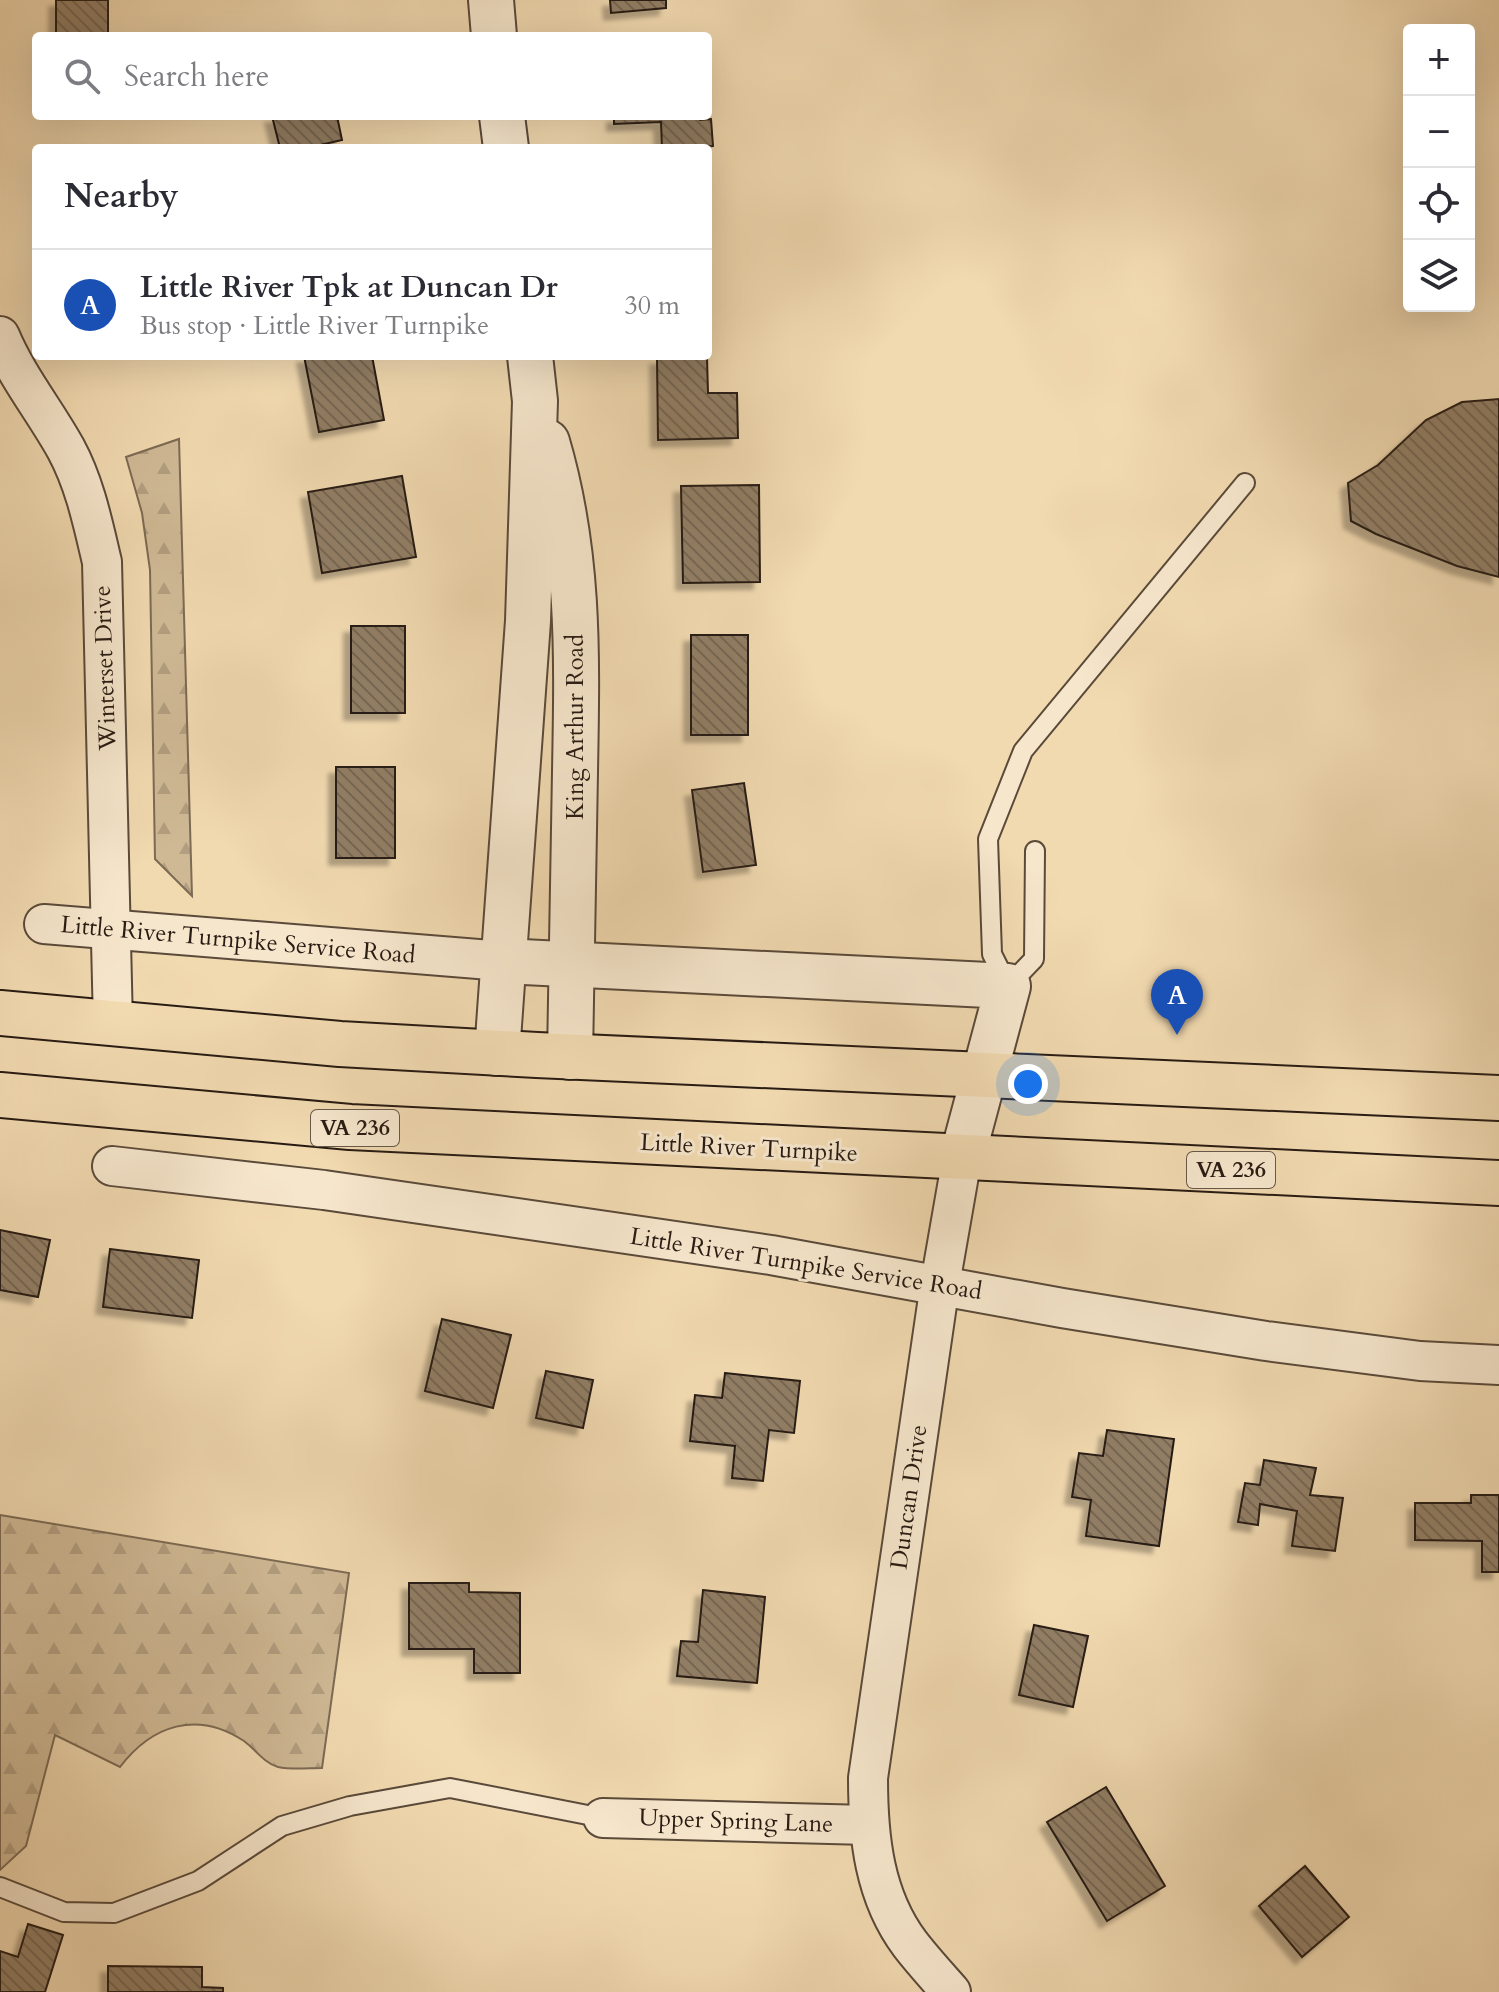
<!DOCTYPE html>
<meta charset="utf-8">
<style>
body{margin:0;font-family:Cardo,serif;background:#f7f7f7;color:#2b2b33}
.controls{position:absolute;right:24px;top:24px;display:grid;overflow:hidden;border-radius:8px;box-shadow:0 8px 32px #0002}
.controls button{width:72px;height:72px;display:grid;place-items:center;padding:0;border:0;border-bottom:2px solid #e1e1e2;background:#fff;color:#2b2b33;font:40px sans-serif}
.you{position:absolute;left:1028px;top:1084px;width:28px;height:28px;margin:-20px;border:6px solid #fff;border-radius:50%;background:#1a73e8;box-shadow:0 0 0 12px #1a73e833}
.badge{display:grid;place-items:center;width:52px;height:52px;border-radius:50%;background:#0b8043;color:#fff;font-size:26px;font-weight:700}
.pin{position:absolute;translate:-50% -66px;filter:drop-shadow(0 2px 4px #0008)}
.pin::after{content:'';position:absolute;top:42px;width:28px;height:24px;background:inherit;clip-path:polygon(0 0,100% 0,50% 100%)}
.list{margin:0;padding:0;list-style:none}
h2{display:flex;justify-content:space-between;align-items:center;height:104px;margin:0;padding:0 32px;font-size:34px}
h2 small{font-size:26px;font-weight:400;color:#7c7c81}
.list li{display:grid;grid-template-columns:52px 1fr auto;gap:24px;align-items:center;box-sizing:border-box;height:112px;padding:0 32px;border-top:2px solid #e1e1e2}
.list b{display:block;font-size:30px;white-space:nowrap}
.list p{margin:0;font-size:26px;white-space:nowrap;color:#7c7c81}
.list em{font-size:26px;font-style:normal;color:#7c7c81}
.icon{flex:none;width:44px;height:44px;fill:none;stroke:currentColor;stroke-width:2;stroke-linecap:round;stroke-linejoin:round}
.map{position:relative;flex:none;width:1499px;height:1992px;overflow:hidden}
.search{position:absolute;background:#fff;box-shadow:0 8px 32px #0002;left:32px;top:32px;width:680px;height:88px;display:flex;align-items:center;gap:20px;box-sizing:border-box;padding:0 28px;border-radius:8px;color:#7c7c81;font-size:30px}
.panel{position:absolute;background:#fff;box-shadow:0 8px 32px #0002;left:32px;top:144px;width:680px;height:216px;border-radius:8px}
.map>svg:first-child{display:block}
</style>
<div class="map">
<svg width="1499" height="1992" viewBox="0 0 1499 1992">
<defs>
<pattern id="forest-firs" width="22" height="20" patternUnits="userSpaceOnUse" patternTransform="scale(2)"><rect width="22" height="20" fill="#cfb995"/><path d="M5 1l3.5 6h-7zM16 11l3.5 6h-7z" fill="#b29e80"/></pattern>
<pattern id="building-back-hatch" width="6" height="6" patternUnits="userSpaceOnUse" patternTransform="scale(2)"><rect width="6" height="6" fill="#917e65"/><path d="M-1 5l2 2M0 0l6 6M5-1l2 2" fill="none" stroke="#766652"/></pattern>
<filter id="shadow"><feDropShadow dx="-7" dy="7" stdDeviation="2" flood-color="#0004"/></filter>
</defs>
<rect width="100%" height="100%" fill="#f1d9b0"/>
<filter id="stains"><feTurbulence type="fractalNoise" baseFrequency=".0025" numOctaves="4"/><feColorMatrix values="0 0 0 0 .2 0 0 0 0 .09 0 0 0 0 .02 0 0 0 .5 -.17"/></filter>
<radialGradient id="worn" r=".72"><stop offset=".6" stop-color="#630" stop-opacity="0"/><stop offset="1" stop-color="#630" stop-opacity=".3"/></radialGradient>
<g fill="url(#forest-firs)" stroke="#7c6a54" stroke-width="2">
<path d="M179,439L192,896L155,859L150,570L142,513L126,457Z"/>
<path d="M0,1515L349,1573L322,1768C308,1768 292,1770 278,1767C264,1763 255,1749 244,1741C197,1710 152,1725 120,1767L55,1735L26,1846L0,1870Z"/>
</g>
<g fill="url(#building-back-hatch)" stroke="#281b13" stroke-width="2" filter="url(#shadow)">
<rect x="56" y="0" width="52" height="36"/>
<path d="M610,0H666V8L611,13Z"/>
<path d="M272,116H337L342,140L307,148H280Z"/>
<path d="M614,116H699L700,120L711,119L713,146L662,148L661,122L614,124Z"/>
<path d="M304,356H372L384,420L319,432Z"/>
<path d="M707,357L708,393H737L738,438L658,440L657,358Z"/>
<path d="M1499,399V577L1457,566L1376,534L1351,521L1348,483L1378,465L1426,420L1462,402Z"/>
<path d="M402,476L416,557L322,573L308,492Z"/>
<path d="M759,485L760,582L683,583L681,486Z"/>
<rect x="351" y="626" width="54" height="87"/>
<rect x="691" y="635" width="57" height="100"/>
<rect x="336" y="767" width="59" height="91"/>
<path d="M744,783L756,865L703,872L692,790Z"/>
<path d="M0,1230L50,1240L38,1297L0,1290Z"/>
<path d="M110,1249L199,1260L192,1318L103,1307Z"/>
<path d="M442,1319L511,1335L493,1408L425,1391Z"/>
<path d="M546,1371L593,1380L583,1428L536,1418Z"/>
<path d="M725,1373L800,1381L794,1433L769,1430L763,1481L732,1478L735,1446L690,1441L695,1395L722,1398Z"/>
<path d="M1107,1430L1174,1439L1159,1546L1086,1536L1091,1500L1072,1497L1079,1453L1103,1456Z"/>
<path d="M1264,1460L1316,1468L1310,1495L1343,1498L1335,1551L1292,1546L1297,1511L1260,1504L1258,1525L1238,1522L1245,1483L1260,1485Z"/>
<path d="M1471,1495H1499V1572H1482V1541L1415,1540V1503H1471Z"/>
<path d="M409,1583H469V1592L520,1593V1673H474V1649H409Z"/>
<path d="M703,1590L765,1597L757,1683L677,1676L681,1641L698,1642Z"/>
<path d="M1034,1625L1088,1636L1073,1707L1019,1695Z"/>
<path d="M1106,1787L1165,1886L1107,1921L1047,1822Z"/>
<path d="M1305,1866L1349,1917L1302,1957L1259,1906Z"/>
<path d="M28,1924L63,1935L45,1992H0V1951L18,1957Z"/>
<path d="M108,1966L202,1967V1987L223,1988V1992H108Z"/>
</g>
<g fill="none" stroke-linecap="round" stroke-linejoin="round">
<g stroke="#5a4a3a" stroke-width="22">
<g id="service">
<path d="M1035,851L1034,959L1008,986L992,954L988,839L1023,751L1245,483"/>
<path d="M0,1887L64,1912L114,1913L198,1881L282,1826L350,1806L450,1788L603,1818"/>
</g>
</g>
<g stroke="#5a4a3a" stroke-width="42">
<g id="minor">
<path d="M0,336C17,377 45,411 66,449C85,484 93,524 102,562L113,1025"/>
<path d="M44,924L503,961"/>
<path d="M112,1166L324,1190L771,1255L1062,1308L1266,1341L1420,1361L1499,1365"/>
<path d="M603,1818L868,1825"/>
<path d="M951,1992C937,1976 923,1961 910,1944C874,1896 868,1837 868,1778L940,1284L962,1158"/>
</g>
</g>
<g stroke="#5a4a3a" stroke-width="48">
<g id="tertiary">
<path d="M491,0L494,36"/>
<path d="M502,116L506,148"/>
<path d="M547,442C580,554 577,657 575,772C573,867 572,962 570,1057"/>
<path d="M503,961L1008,986L962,1158"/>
<path d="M497,1053L528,621L535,401L530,356"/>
</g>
</g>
<g stroke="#281b13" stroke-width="48">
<g id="primary">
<path d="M0,1013L340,1044L537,1055L1499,1098"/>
<path d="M0,1095L350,1127L1499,1183"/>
</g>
</g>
<use href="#service" stroke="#f6e6cc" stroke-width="18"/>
<use href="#minor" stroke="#f6e6cc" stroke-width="38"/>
<use href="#tertiary" stroke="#f6e6cc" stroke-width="44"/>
<use href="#primary" stroke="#f1d9b0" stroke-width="44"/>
</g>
<g text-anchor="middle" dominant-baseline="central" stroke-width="6" stroke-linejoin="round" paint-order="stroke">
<g fill="#f6e6cc" stroke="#66584a" stroke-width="2">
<rect x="311" y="1110" width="88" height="36" rx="6"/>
<rect x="1187" y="1152" width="88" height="36" rx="6"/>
</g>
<g font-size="22" font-weight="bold" fill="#281b13">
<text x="355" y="1128">VA 236</text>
<text x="1231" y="1170">VA 236</text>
</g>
<g font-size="24" fill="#281b13" stroke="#f6e6cc">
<text transform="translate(105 668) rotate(-92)">Winterset Drive</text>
<text transform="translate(575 727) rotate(-90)">King Arthur Road</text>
<text transform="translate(238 940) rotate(5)">Little River Turnpike Service Road</text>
<text transform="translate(749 1148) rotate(3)">Little River Turnpike</text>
<text transform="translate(806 1264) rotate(9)">Little River Turnpike Service Road</text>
<text transform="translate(909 1497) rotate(-82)">Duncan Drive</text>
<text transform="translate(736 1821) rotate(2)">Upper Spring Lane</text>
</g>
</g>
<rect width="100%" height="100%" filter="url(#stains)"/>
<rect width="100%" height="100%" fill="url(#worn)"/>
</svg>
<div class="controls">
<button>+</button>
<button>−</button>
<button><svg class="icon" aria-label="locate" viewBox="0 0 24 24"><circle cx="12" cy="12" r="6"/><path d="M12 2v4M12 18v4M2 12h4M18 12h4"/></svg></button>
<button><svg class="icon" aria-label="layers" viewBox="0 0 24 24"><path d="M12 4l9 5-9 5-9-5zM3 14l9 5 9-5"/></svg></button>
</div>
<div class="you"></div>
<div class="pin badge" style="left:1177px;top:1035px;background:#1a4fb4">A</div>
<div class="search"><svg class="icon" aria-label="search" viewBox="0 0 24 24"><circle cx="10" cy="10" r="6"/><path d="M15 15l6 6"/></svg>Search here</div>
<section class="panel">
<h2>Nearby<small></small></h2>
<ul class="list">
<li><span class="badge" style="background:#1a4fb4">A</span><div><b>Little River Tpk at Duncan Dr</b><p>Bus stop · Little River Turnpike</p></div><em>30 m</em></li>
</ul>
</section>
</div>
